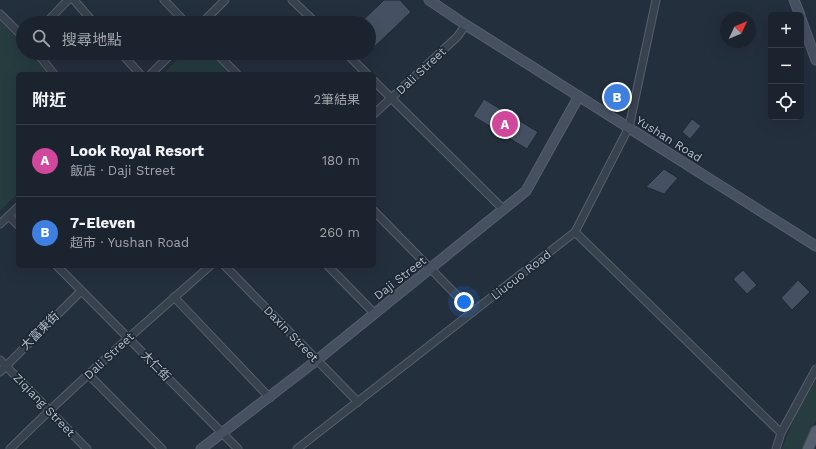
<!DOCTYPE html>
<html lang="zh-TW">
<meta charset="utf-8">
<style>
body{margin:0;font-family:"Work Sans","Noto Sans TC",sans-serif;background:#242b36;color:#f1f3f6}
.controls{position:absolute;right:12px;top:12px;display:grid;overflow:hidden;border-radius:6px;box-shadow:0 4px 16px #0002}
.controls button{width:36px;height:36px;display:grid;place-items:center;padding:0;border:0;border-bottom:1px solid #39404a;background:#1b232e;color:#f1f3f6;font:20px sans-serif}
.compass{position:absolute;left:720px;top:12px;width:36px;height:36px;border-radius:50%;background:#1b232e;box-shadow:0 4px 16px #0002;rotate:46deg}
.you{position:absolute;left:464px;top:302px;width:14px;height:14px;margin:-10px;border:3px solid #fff;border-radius:50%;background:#1a73e8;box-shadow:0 0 0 6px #1a73e833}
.badge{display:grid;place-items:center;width:26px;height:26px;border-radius:50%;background:#2563eb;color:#fff;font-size:13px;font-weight:700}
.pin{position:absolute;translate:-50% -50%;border:2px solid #fff;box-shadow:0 1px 4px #0006}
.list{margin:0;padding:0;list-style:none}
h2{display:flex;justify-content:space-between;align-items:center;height:52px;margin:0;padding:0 16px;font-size:17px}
h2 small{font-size:13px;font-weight:400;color:#a0a4aa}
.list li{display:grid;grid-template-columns:26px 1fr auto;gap:12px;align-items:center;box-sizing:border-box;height:72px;padding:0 16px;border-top:1px solid #39404a}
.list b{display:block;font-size:15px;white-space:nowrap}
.list p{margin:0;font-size:13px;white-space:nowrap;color:#a0a4aa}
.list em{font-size:13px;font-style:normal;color:#a0a4aa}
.icon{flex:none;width:22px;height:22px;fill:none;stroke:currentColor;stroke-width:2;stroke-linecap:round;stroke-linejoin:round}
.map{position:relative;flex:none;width:816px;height:449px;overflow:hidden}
.search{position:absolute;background:#1b232e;box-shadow:0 4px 16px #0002;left:16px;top:16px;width:360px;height:44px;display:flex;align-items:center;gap:10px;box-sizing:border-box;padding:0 14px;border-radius:22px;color:#a0a4aa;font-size:15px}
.panel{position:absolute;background:#1b232e;box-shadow:0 4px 16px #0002;left:16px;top:72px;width:360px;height:196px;border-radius:6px}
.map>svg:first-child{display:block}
</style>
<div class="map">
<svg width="816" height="449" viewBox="0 0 816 449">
<rect width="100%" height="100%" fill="#242f3e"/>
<g fill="#263c3f">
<path d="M0,21L23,44V53H31L48,74H18V193L0,211Z"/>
<path d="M184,53H216L237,74H163Z"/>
<path d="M816,380V421L809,434L803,449H782L796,414Z"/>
</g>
<g fill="#455162" stroke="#1f2835">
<path d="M384,0H400L411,12L369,52V23H360Z"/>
<path d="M484,99L538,132L527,149L473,116Z"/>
<path d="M692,119L701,126L690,139L682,132Z"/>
<path d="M664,169L678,178L664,194L646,187Z"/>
<path d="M743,270L757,285L747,294L733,279Z"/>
<path d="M798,280L810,292L792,310L781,298Z"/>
</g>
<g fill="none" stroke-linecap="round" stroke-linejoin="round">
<g stroke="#565f6c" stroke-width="9">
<g id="street">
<path d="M74,0L94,23"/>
<path d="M164,0L186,23"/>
<path d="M292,0L316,23"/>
<path d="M0,14L23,37"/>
<path d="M46,23L68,0"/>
<path d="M202,23L225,0"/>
<path d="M37,53L54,74"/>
<path d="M121,53L140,74"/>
<path d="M216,53L237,74"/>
<path d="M346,53L367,74"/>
<path d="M151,74L172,53"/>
<path d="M374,81L504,210"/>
<path d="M374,114L457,37L466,25"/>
<path d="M374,211L473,312"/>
<path d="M9,216L18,225"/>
<path d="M0,224L18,207"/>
<path d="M575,232L781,433"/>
<path d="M57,266L238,449"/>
<path d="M225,266L358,402"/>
<path d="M328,266L374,313"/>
<path d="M174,297L270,398"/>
<path d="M0,360L87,449"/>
<path d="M0,372L81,291"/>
<path d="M89,375L162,449"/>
<path d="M10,449C74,385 142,326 210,266"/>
<path d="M297,449L575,232L629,127L656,0"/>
<path d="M776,449L781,433L816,369"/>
</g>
</g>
<g stroke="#565f6c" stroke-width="11">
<g id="secondary">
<path d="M429,0L466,25L816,246"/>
<path d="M794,0L800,15"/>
<path d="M801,19L816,60"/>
<path d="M201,449L317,360L526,191L579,96"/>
</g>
</g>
<g stroke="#414a57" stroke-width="12">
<path id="primary" d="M808,449L816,431"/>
</g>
<use href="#street" stroke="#38414e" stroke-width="7"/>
<use href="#secondary" stroke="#465061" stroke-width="9"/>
<use href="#primary" stroke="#56606e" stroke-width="10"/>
</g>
<g text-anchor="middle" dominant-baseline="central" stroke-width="3.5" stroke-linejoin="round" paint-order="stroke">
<g font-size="12" fill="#b4bcc9" stroke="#1d2633">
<text transform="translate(421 71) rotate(-43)">Dali Street</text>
<text transform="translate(669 139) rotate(32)">Yushan Road</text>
<text transform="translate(521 275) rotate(-38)">Liucuo Road</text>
<text transform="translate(400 278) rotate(-38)">Daji Street</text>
<text transform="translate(40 331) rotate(-45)">大富東街</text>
<text transform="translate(291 334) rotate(46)">Daxin Street</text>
<text transform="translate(109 356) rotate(-43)">Dali Street</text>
<text transform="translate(156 366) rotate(46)">大仁街</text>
<text transform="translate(44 405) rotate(46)">Ziqiang Street</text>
</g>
</g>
</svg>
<div class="controls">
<button>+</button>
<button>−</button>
<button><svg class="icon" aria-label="locate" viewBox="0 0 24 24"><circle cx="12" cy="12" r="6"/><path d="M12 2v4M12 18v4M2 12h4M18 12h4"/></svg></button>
</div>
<svg class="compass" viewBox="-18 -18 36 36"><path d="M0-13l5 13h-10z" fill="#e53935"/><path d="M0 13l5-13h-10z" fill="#a0a4aa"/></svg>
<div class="you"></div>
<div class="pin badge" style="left:505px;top:124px;background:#d1479c">A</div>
<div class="pin badge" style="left:617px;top:97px;background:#3f7fe0">B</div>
<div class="search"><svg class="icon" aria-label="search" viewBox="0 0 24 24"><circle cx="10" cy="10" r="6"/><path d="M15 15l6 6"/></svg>搜尋地點</div>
<section class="panel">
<h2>附近<small>2筆結果</small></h2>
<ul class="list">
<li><span class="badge" style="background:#d1479c">A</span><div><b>Look Royal Resort</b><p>飯店 · Daji Street</p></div><em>180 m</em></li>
<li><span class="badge" style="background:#3f7fe0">B</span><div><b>7-Eleven</b><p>超市 · Yushan Road</p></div><em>260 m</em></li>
</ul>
</section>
</div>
